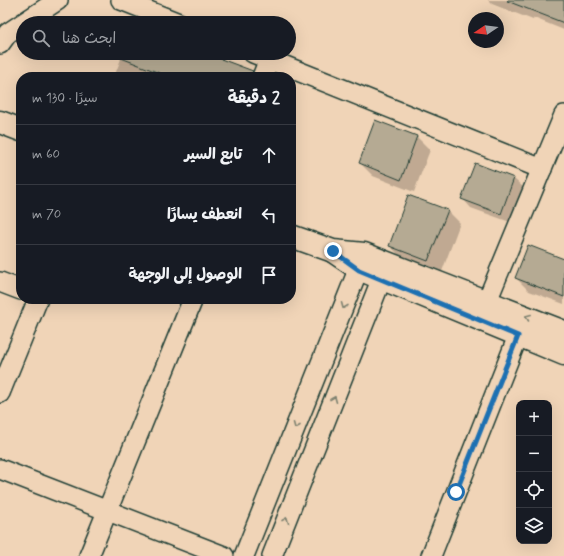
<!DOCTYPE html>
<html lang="ar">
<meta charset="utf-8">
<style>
body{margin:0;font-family:Mynerve,"Playpen Sans Arabic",sans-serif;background:#242831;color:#f1f3f6;direction:rtl}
.controls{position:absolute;right:12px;bottom:12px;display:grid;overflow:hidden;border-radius:8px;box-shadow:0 4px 16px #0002}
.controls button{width:36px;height:36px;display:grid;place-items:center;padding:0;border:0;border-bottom:1px solid #363941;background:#171b24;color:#f1f3f6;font:20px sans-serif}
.compass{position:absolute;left:468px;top:12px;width:36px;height:36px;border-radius:50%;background:#171b24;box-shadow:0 4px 16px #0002;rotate:257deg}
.stop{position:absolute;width:12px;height:12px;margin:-9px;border:3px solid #1f6fb2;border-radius:50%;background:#fff}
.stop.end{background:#1f6fb2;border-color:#fff;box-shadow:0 1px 4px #0008}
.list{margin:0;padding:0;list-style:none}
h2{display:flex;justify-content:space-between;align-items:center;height:52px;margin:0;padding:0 16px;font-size:17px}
h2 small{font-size:13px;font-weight:400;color:#9ea1a6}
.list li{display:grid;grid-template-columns:26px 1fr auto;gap:12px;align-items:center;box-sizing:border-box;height:60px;padding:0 16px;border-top:1px solid #363941}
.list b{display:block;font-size:15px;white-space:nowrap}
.list em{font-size:13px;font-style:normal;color:#9ea1a6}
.icon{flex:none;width:22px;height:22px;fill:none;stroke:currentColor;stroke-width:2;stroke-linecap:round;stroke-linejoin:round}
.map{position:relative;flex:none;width:564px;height:556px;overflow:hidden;direction:ltr}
.search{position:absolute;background:#171b24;box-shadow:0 4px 16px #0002;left:16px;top:16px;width:280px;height:44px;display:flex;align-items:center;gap:10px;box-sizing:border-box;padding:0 14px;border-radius:22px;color:#9ea1a6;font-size:15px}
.panel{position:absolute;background:#171b24;box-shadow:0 4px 16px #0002;left:16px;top:72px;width:280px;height:232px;border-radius:16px;direction:rtl}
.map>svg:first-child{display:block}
</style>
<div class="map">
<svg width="564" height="556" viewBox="0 0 564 556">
<rect width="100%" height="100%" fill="#f0d4b7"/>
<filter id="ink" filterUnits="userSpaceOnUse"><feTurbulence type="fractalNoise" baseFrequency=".025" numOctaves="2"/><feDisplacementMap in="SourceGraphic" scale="8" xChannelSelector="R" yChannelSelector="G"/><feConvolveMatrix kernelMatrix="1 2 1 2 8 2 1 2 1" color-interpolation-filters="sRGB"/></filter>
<g filter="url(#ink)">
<g fill="#0003">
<path d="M488,0H564V30L534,18L533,20L492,4Z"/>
<path d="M121,53H203L248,70L255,77H114L121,59L119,57Z"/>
<path d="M376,122L417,137L430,150L414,192L373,176L360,163Z"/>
<path d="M476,164L514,179L523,187L510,222L471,208L463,199Z"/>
<path d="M447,210L460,223L441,274L403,259L390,246Z"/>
<path d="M564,260V304L529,291L516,278Z"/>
</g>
<g fill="#b5aa93" stroke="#1f3d34">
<path d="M508,0H564V23L507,1Z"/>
<path d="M111,53H205L253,71L251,77H161L162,74L111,54Z"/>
<path d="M375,120L417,136L401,180L359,163Z"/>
<path d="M475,163L514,178L501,214L461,199Z"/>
<path d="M408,195L448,210L428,261L389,246Z"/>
<path d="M528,245L564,259V297L515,278Z"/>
</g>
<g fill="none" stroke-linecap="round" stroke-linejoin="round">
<g stroke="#1f3d34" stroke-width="22">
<g id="street">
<path d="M121,0L179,23"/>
<path d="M0,44L8,33L58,0"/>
<path d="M253,53L542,169"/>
<path d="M262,77L269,59"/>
<path d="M0,282L21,290"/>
<path d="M487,301L564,115"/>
<path d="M0,393L38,299"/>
<path d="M0,469L224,556"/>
<path d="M89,556L193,299"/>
<path d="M244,556L364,255"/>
<path d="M272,556L387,265"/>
<path d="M431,556L518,336"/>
</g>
</g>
<g stroke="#1f3d34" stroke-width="25">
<g id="secondary">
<path d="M0,122L21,130"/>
<path d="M291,236L333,251L364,254L564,332"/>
<path d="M334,252L359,269L564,354"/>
</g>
</g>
<use href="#street" stroke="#f0d4b7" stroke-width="19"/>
<use href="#secondary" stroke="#f0d4b7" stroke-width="22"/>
</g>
<defs><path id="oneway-chevron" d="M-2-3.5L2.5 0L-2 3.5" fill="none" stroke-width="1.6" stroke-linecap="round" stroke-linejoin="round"/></defs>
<g stroke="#7d816f">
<use href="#oneway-chevron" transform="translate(344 306) rotate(112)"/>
<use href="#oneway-chevron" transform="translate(528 317) rotate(-158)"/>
<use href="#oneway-chevron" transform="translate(334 399) rotate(-68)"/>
<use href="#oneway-chevron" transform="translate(296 426) rotate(112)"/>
<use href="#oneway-chevron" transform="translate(286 520) rotate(-68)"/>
</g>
</g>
<g fill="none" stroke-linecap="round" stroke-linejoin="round" filter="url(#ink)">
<path stroke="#1f6fb2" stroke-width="5" d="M333,251L359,270L518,336L456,492"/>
</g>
</svg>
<div class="controls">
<button>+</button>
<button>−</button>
<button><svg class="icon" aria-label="locate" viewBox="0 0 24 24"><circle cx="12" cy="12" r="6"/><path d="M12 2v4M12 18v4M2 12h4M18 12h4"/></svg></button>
<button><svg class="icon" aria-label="layers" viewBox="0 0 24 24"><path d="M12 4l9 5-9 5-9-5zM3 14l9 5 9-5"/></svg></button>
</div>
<svg class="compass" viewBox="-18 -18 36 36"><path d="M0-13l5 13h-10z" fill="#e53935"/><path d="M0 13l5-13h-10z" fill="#9ea1a6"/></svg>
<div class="stop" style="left:456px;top:492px"></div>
<div class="stop end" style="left:333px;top:251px"></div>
<div class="search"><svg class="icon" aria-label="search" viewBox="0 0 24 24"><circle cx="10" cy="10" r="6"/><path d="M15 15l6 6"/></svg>ابحث هنا</div>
<section class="panel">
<h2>2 دقيقة<small>سيرًا · 130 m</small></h2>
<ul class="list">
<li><svg class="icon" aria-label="ahead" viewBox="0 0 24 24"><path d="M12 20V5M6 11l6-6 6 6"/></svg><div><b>تابع السير</b></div><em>60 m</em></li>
<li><svg class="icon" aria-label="left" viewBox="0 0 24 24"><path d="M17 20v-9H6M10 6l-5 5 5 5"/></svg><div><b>انعطف يسارًا</b></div><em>70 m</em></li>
<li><svg class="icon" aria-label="arrive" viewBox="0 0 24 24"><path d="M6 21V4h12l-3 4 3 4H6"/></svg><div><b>الوصول إلى الوجهة</b></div></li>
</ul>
</section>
</div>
